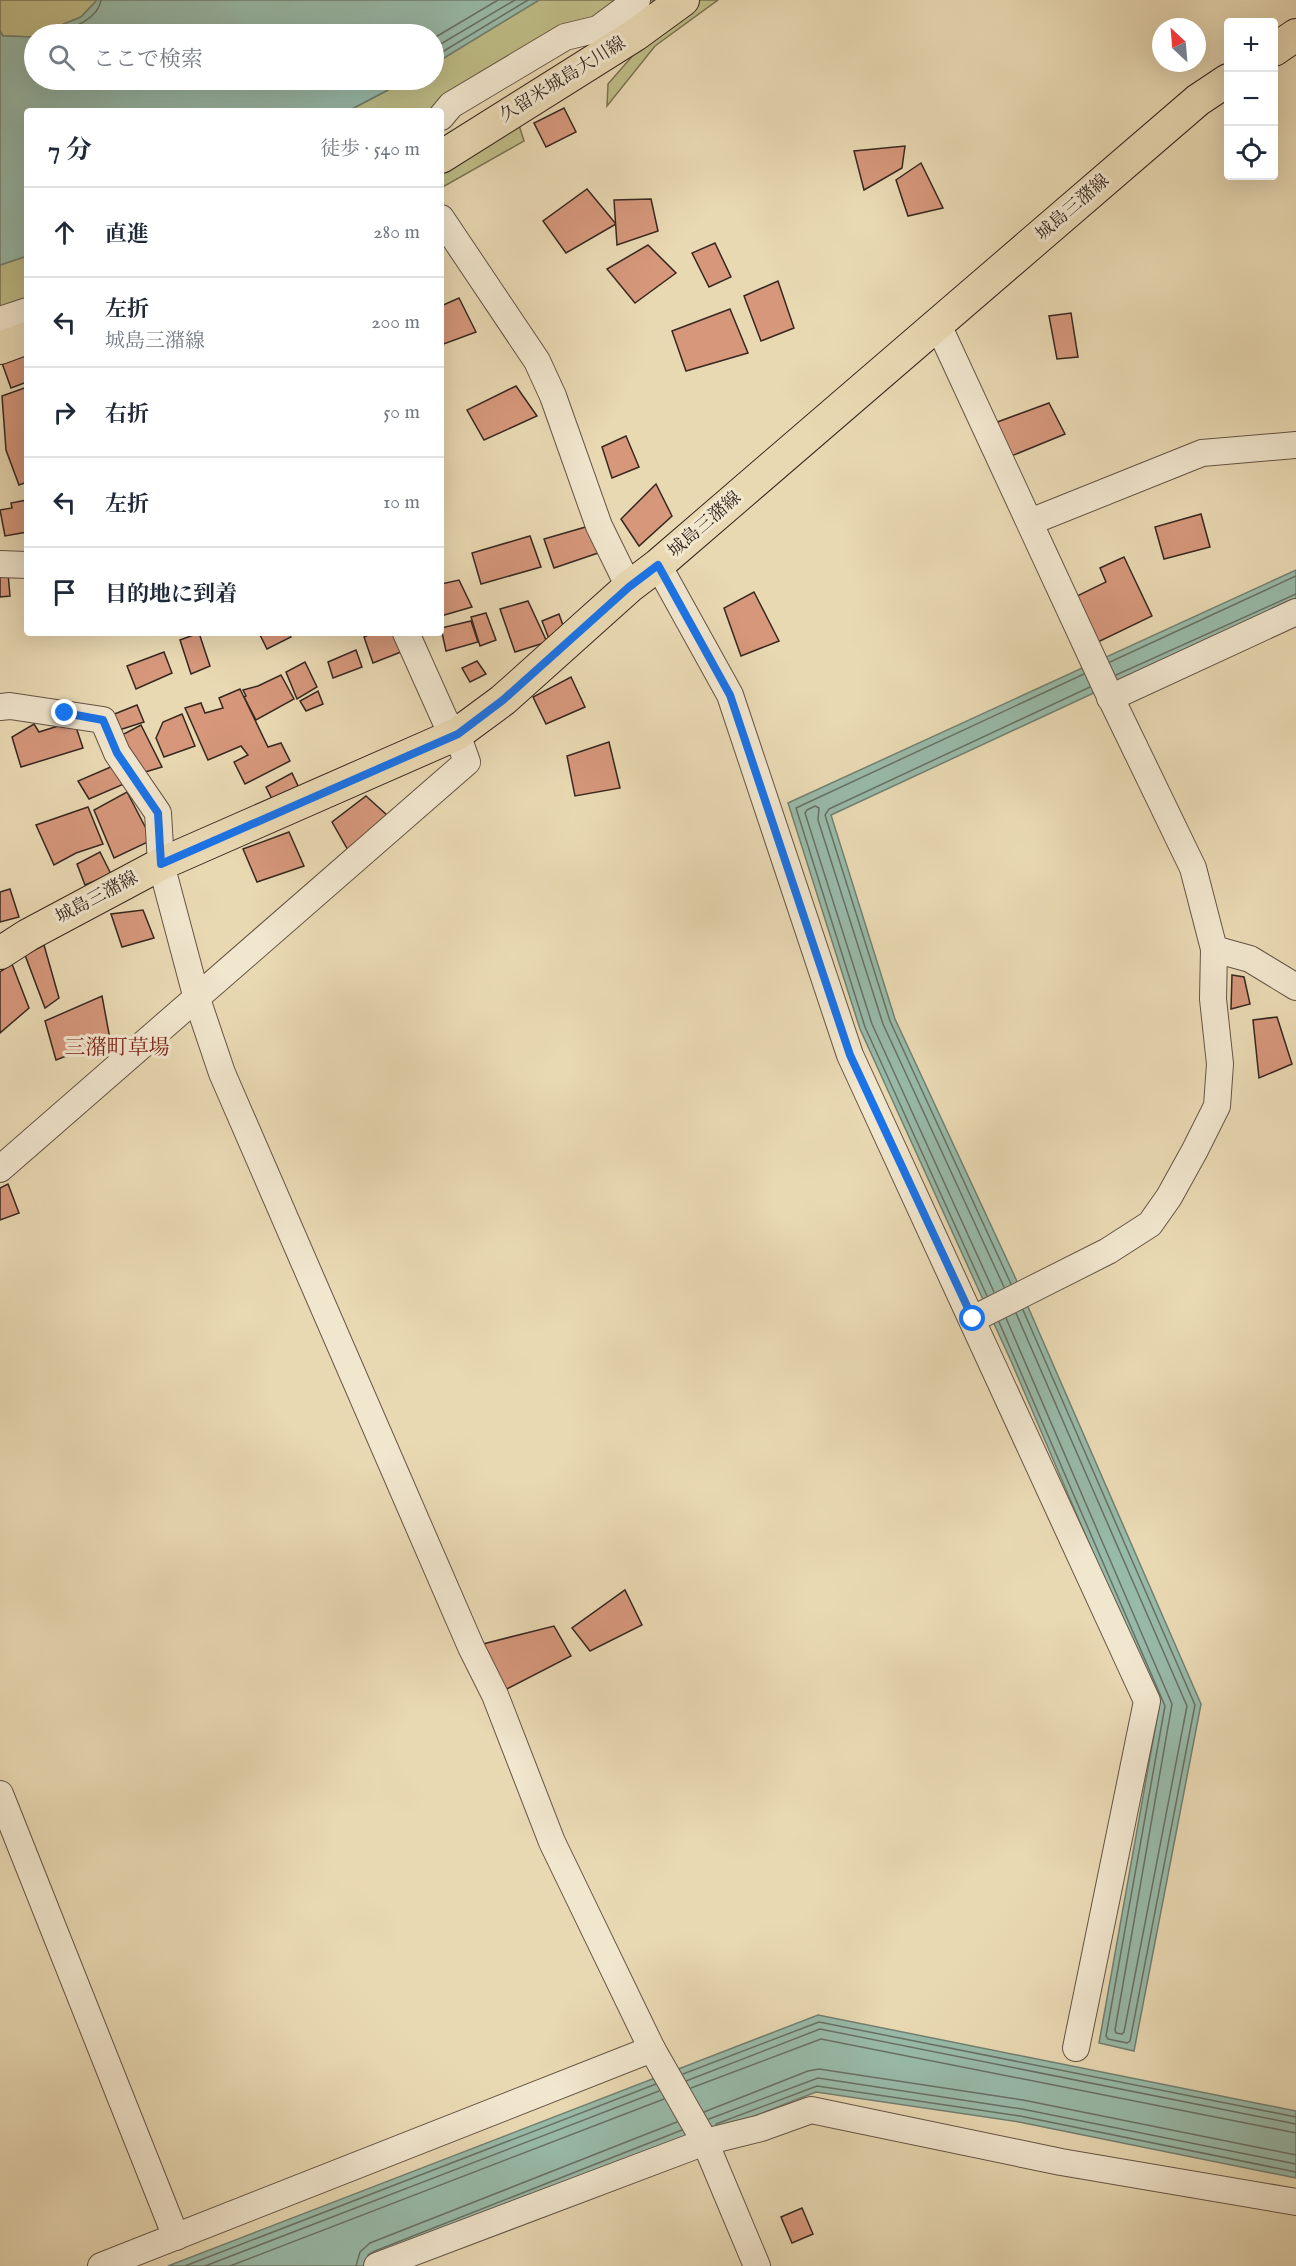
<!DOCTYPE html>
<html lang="ja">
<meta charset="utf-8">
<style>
body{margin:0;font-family:"IM FELL English","Noto Serif JP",serif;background:#f2f2f3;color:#1f2937}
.controls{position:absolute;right:18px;top:18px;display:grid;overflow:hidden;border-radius:6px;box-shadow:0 6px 24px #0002}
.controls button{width:54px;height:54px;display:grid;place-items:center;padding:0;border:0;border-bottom:2px solid #e0e1e3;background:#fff;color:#1f2937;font:30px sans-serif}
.compass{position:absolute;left:1152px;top:18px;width:54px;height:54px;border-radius:50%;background:#fff;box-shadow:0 6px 24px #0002;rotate:334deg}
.stop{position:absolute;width:18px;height:18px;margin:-14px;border:4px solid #1a73e8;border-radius:50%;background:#fff}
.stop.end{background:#1a73e8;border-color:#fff;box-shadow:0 2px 6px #0008}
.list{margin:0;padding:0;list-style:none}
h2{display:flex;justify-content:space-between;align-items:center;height:78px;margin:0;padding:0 24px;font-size:26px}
h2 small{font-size:20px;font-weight:400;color:#747a83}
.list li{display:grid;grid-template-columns:39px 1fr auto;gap:18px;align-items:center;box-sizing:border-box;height:90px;padding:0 24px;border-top:2px solid #e0e1e3}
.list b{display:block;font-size:22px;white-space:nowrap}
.list p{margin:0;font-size:20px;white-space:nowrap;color:#747a83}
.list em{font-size:20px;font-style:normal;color:#747a83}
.icon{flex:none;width:33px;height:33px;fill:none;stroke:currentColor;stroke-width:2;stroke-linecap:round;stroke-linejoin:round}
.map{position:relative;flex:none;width:1296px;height:2266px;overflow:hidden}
.search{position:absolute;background:#fff;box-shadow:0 6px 24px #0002;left:24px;top:24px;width:420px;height:66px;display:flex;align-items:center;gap:15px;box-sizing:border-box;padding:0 21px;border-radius:33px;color:#747a83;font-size:22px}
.panel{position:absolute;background:#fff;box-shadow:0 6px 24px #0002;left:24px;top:108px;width:420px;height:528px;border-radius:6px}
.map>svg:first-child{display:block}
</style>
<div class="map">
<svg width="1296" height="2266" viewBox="0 0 1296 2266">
<rect width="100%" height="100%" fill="#e9d9b3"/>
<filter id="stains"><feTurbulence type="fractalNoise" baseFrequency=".00333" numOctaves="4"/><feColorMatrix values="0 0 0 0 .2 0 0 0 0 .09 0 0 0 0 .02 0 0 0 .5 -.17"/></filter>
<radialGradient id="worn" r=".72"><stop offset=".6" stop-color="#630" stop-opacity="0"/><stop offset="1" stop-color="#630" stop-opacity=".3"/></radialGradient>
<g fill="#bfbd87" stroke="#7b7254" stroke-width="1.5">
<path d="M0,0H97L81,17L40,34H34V37L3,36L0,31Z"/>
<path d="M539,0H658L608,38L570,29L441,111H348L407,80H434V64Z"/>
<path d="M699,0H718L655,46L607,106L608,84L648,38Z"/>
<path d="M518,122L524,141L441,188V169Z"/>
<path d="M27,256V327L0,336V265Z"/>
</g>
<g fill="#98baa9" stroke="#718072" stroke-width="1.5">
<path d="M97,0H539L434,64V34H39L81,17Z"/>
<path d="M0,31L3,36L34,37V80H407L348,111H27V256L0,265Z"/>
<path d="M1296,570V599L831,815L895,1019L1015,1277L1201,1704L1134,2051L1099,2043L1159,1707L1011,1361L860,1029L788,803Z"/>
<path d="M818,2015L1296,2111V2178L1019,2122L816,2092L372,2266H168Z"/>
</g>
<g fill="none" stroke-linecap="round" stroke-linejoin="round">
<g stroke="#687164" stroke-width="1.5">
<path d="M55,34C71,28 98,20 101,0"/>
<path d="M434,38L498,0"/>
<path d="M434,48L515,0"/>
<path d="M434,57L528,0"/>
<path d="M1110,662L1296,576"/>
<path d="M1116,675L1296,594"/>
<path d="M1011,1284L890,1021L825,815L829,809L1090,687"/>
<path d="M994,1292L872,1024L805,813L807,810L815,806L819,808L818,820L883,1024L1004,1287"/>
<path d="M987,1296L865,1027L796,808L1084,674"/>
<path d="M1006,1318L1172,1704L1115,2030L1116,2033L1122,2034L1124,2032L1187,1706L1016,1313"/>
<path d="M999,1322L1165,1706L1106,2036L1108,2039L1127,2043L1130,2041L1195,1705L1023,1310"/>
<path d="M683,2074L819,2022L1296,2117"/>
<path d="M686,2081L820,2029L1296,2124"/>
<path d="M691,2088L821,2039L1296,2133"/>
<path d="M704,2112L808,2071L819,2069L1023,2100L1296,2155"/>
<path d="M709,2119L818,2078L1022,2109L1296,2164"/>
<path d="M716,2124L817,2086L1020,2116L1296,2172"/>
<path d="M368,2255L375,2251L682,2130"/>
<path d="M185,2266L656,2084"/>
<path d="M205,2266L659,2091"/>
<path d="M230,2266L664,2099"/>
<path d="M356,2266L360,2252L370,2243L677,2122"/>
</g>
</g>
<g fill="#d6977b" stroke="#372820" stroke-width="1.5">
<path d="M564,108L576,132L546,147L534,123Z"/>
<path d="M905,146L902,168L864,190L854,151Z"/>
<path d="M921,163L943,208L908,216L896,180Z"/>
<path d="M587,189L616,224L566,253L543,221Z"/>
<path d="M651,199L658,231L617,245L614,200Z"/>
<path d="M715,243L731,277L709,287L692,253Z"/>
<path d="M648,245L676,273L635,303L607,269Z"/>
<path d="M778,281L794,328L761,341L744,296Z"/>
<path d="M459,298L476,332L441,345V306Z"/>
<path d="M730,309L748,353L686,371L672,331Z"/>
<path d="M1071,313L1078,357L1057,359L1049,316Z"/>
<path d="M27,355V382L11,388L2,363Z"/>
<path d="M516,386L537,416L484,440L467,410Z"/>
<path d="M27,387V482L19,485L6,450L2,396Z"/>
<path d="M1049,403L1065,434L1009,457L992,424Z"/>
<path d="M626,436L639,467L612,478L602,447Z"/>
<path d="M656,484L672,516L639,546L621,519Z"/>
<path d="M27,500V532L5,536L0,510L12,508L11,503Z"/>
<path d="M1201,514L1210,547L1164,559L1155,527Z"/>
<path d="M596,524L607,550L554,568L544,539Z"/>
<path d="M530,536L541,567L481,584L472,553Z"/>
<path d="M1124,557L1152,616L1098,642L1077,596L1106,582L1100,568Z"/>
<path d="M8,573L10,596L0,597V574Z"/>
<path d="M459,580L472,607L441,616V584Z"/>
<path d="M754,592L779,641L741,656L724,608Z"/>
<path d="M528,601L547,642L515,652L500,609Z"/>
<path d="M486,613L496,640L480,646L471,617Z"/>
<path d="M559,614L565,631L549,639L542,621Z"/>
<path d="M471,621L478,642L446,651L441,628Z"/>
<path d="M199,633L210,666L191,674L180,640Z"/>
<path d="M259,633H289L291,637L267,649Z"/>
<path d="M373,633H400L406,650L373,663L364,637Z"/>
<path d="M356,650L362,667L333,678L328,662Z"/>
<path d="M164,652L172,673L136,689L127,666Z"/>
<path d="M477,661L486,674L470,682L462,668Z"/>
<path d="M305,662L317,687L297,699L286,672Z"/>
<path d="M281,675L294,699L256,720L244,697L246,696L243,690L258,686Z"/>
<path d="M571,677L585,707L546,724L533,697Z"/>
<path d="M240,689L268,747L281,743L290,761L245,784L234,762L248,755L241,746L208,760L185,708L201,703L205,713L223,708L219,698Z"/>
<path d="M318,691L323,704L306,711L300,701Z"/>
<path d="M137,705L144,722L113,732L107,717Z"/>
<path d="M182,714L195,746L164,757L156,738L163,722Z"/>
<path d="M74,721L83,748L21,767L12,737L34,724L39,732Z"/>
<path d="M141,725L162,767L135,775L118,737Z"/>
<path d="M609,742L620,788L575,796L567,756Z"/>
<path d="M113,766L124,784L89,799L78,781Z"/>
<path d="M292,773L299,788L273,801L266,787Z"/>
<path d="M127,792L152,840L114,858L94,810Z"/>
<path d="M366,796L388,816L348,850L332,822Z"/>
<path d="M88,807L103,844L76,853L54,865L36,825Z"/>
<path d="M289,832L304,866L257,882L243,849Z"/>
<path d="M100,852L111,874L85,885L77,864Z"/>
<path d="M10,889L19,917L0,922V892Z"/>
<path d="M143,910L154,938L122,947L111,914Z"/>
<path d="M44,945L59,998L45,1008L25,955Z"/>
<path d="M12,964L29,1008L0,1033V972Z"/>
<path d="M1232,975L1244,977L1250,1004L1231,1009Z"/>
<path d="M102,996L110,1039L56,1060L45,1021Z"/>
<path d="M1277,1017L1292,1064L1259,1078L1253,1020Z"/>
<path d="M8,1184L19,1213L0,1220V1188Z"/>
<path d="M625,1590L642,1625L590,1651L572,1628Z"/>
<path d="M554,1626L571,1656L495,1695L471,1647Z"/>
<path d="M802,2208L813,2234L792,2243L781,2217Z"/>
</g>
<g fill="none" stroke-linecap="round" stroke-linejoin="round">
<g stroke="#645445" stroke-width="28">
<g id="minor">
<path d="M441,117L451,105L565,37L598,29L637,0"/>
<path d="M441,218L537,361L553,396L599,526L629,587"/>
<path d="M0,320L27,311"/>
<path d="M938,325L1107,690L1193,868L1214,949L1213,999L1220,1064L1217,1106L1195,1150L1169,1197L1150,1224L1108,1251L973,1319"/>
<path d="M1030,522L1202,453L1296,445"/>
<path d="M0,564L27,565"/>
<path d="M658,565L730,695L850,1055L1147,1701L1076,2048"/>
<path d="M1110,698L1296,612"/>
<path d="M0,707L10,706L103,720L117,753L158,813L161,864L197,999L222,1073L471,1647L495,1695L552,1842L652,2049L705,2142L757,2266"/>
<path d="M1214,949L1250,959L1296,987"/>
<path d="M0,1169L467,762L457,734L445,720L406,633"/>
<path d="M0,1794L176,2237"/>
<path d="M101,2266L652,2049"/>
<path d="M377,2266L705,2142L761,2128L811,2110L1061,2162L1296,2202"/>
</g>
</g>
<g stroke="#372820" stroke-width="34">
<g id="major">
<path d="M1274,50L1296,35"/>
<path d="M441,157L635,35L683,0"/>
<path d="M0,348L27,338"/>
<path d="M0,953L28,935L161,864L457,734L503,700L629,587L658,565L1198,100L1228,80"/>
</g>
</g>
<use href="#minor" stroke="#f1e6ce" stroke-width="26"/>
<use href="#major" stroke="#e9d9b3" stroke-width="32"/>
</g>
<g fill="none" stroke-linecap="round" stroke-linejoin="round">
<path stroke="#1a73e8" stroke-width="8" d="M65,713L103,720L117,753L158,813L161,864L458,734L503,700L629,587L658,565L730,695L850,1055L973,1319"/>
</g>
<g text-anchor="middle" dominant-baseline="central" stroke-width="6" stroke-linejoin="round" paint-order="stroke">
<g font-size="18" fill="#372820" stroke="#f1e6ce">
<text transform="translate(563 80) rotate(-32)">久留米城島大川線</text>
<text transform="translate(1073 208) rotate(-41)">城島三潴線</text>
<text transform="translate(705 525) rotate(-41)">城島三潴線</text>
<text transform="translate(97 898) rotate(-28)">城島三潴線</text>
</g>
<g font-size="21" fill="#7a1f14" stroke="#f1e6ce">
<text x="117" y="1048">三潴町草場</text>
</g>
</g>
<rect width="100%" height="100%" filter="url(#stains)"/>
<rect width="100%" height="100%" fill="url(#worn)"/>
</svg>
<div class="controls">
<button>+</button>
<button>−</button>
<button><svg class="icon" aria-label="locate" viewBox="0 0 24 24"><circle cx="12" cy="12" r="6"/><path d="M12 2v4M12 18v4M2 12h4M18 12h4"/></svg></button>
</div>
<svg class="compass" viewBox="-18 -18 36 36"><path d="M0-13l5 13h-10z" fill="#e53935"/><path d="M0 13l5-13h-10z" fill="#747a83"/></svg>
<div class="stop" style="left:973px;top:1319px"></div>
<div class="stop end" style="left:65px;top:713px"></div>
<div class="search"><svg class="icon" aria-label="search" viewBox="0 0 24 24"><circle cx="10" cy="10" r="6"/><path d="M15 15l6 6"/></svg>ここで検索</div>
<section class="panel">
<h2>7 分<small>徒歩 · 540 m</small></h2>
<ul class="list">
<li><svg class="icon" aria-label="ahead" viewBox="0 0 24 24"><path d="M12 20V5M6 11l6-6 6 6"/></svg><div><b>直進</b></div><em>280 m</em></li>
<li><svg class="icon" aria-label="left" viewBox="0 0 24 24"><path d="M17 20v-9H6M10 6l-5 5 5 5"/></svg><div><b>左折</b><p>城島三潴線</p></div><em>200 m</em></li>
<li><svg class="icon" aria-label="right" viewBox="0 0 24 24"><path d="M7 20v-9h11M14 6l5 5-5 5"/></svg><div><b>右折</b></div><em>50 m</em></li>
<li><svg class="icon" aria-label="left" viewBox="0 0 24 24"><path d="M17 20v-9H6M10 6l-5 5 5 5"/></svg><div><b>左折</b></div><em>10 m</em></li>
<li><svg class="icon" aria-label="arrive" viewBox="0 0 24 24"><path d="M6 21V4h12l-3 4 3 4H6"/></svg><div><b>目的地に到着</b></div></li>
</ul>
</section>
</div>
